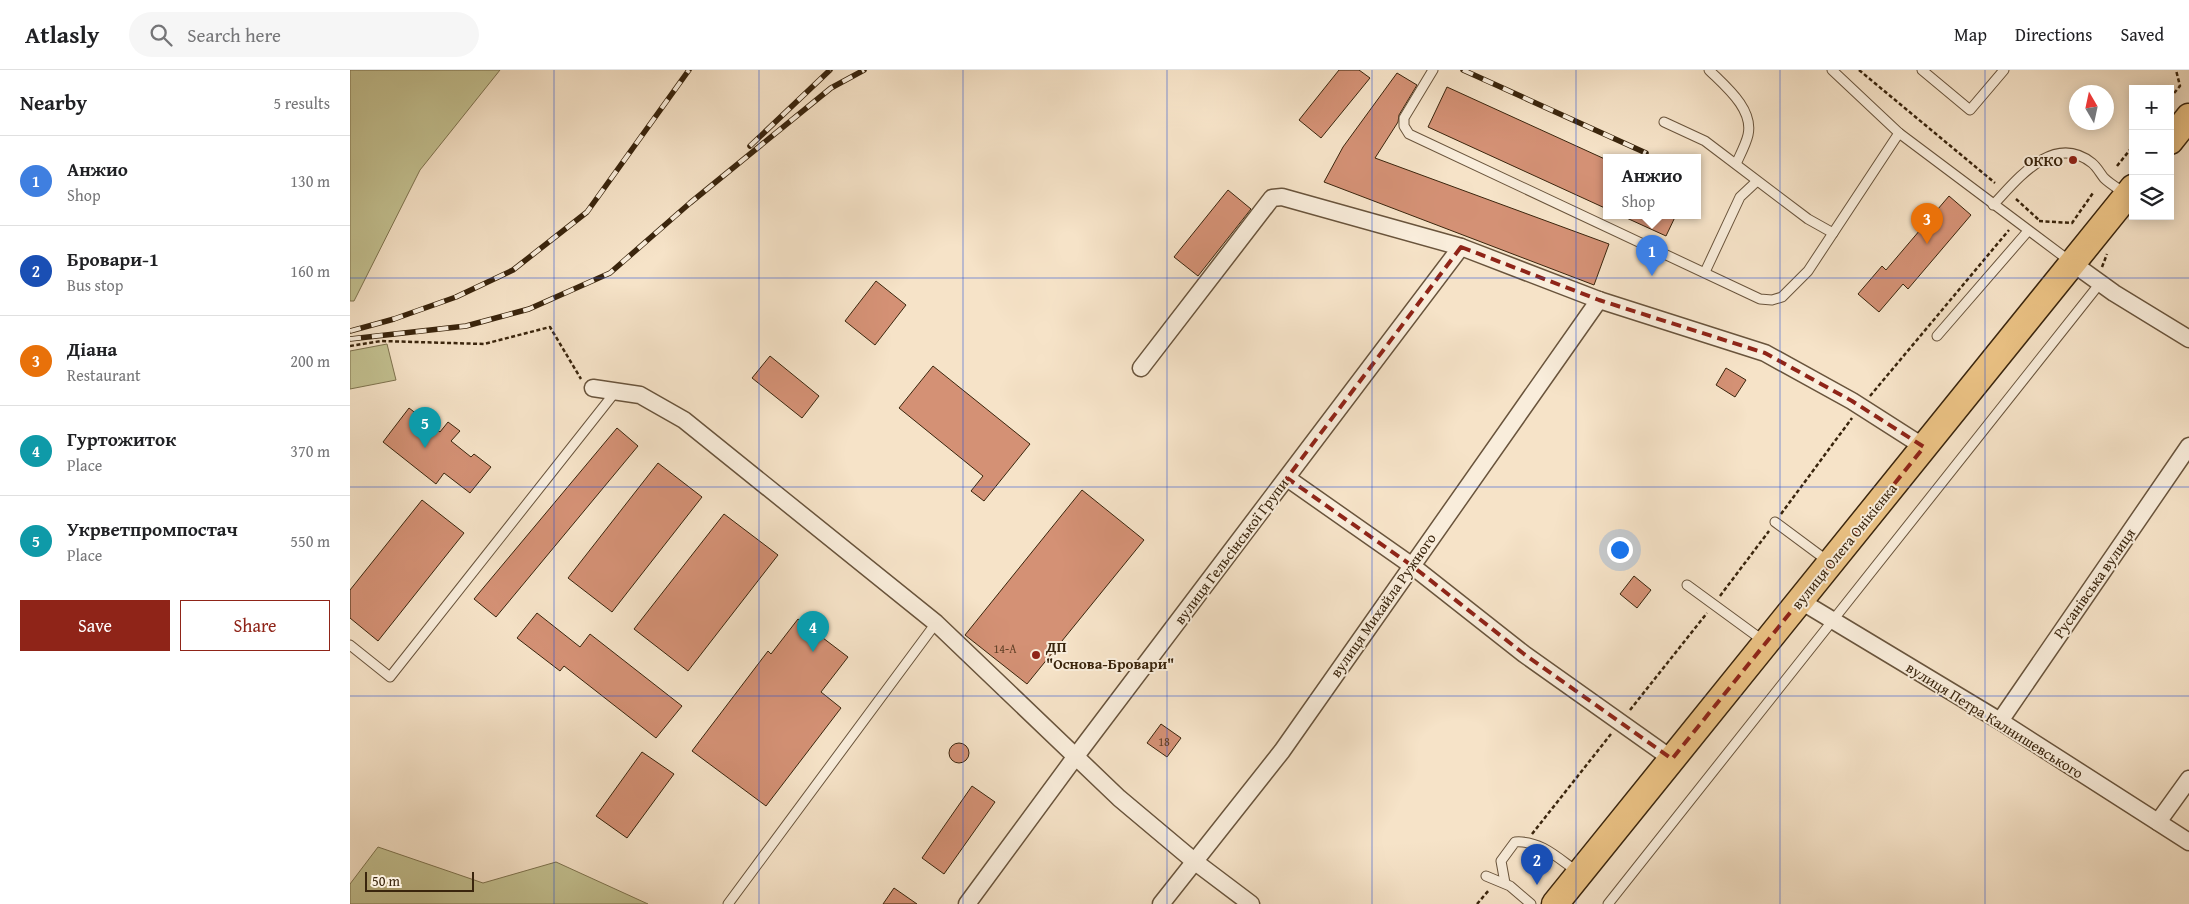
<!DOCTYPE html>
<meta charset="utf-8">
<style>
body{margin:0;font-family:"Gentium Book Plus",serif;background:#f6f6f6;color:#202124}
.controls{position:absolute;right:15px;top:15px;display:grid;overflow:hidden;border-radius:0px;box-shadow:0 2px 12px #0003}
.controls button{width:45px;height:45px;display:grid;place-items:center;padding:0;border:0;border-bottom:1px solid #e0e0e0;background:#fff;color:#202124;font:25px sans-serif}
.compass{position:absolute;left:1719px;top:15px;width:45px;height:45px;border-radius:50%;background:#fff;box-shadow:0 2px 12px #0003;rotate:351deg}
.scale{position:absolute;left:15px;bottom:12px;width:109px;box-sizing:border-box;padding-left:5px;border:2px solid #3a250d;border-top:0;font-size:14px;line-height:18px;white-space:nowrap;color:#3a250d;-webkit-text-stroke:4px #f9eddb;paint-order:stroke}
.you{position:absolute;left:1269px;top:479px;width:18px;height:18px;margin:-12px;border:4px solid #fff;border-radius:50%;background:#1a73e8;box-shadow:0 0 0 8px #1a73e833}
.badge{display:grid;place-items:center;width:32px;height:32px;border-radius:50%;background:#8f2418;color:#fff;font-size:16px;font-weight:700}
.pin{position:absolute;translate:-50% -41px;filter:drop-shadow(0 1px 2px #0008)}
.pin::after{content:'';position:absolute;top:26px;width:18px;height:15px;background:inherit;clip-path:polygon(0 0,100% 0,50% 100%)}
.popup{position:absolute;left:1253px;top:84px;width:98px;height:65px;box-sizing:border-box;display:grid;place-content:center;border-radius:0px;background:#fff;filter:drop-shadow(0 1px 4px #0005);font-size:16px;white-space:nowrap;color:#757577}
.popup b{font-size:19px;color:#202124}
.popup::after{content:'';position:absolute;left:50%;top:100%;margin-left:-10px;border:10px solid transparent;border-top-color:#fff}
.list{margin:0;padding:0;list-style:none}
h2{display:flex;justify-content:space-between;align-items:center;height:65px;margin:0;padding:0 20px;font-size:21px}
h2 small{font-size:16px;font-weight:400;color:#757577}
.list li{display:grid;grid-template-columns:32px 1fr auto;gap:15px;align-items:center;box-sizing:border-box;height:90px;padding:0 20px;border-top:1px solid #e0e0e0}
.list b{display:block;font-size:19px;white-space:nowrap}
.list p{margin:0;font-size:16px;white-space:nowrap;color:#757577}
.list em{font-size:16px;font-style:normal;color:#757577}
.actions{display:flex;gap:10px;padding:15px 20px}
.actions a{flex:1;padding:11px 0;border:1px solid #8f2418;border-radius:0px;text-align:center;font-size:18px;color:#8f2418}
.actions .main{background:#8f2418;color:#fff}
.icon{flex:none;width:28px;height:28px;fill:none;stroke:currentColor;stroke-width:2;stroke-linecap:round;stroke-linejoin:round}
.map{position:relative;flex:none;width:1839px;height:834px;overflow:hidden}
header{display:flex;align-items:center;gap:30px;box-sizing:border-box;height:70px;padding:0 25px;background:#fff;border-bottom:1px solid #e0e0e0}
header strong{font-size:24px}
nav{display:flex;gap:28px;margin-inline-start:auto;font-size:18px}
.search{width:350px;height:45px;background:#f6f6f6;display:flex;align-items:center;gap:12px;box-sizing:border-box;padding:0 18px;border-radius:28px;color:#757577;font-size:19px}
main{display:flex}
aside{flex:1;background:#fff}
.map>svg:first-child{display:block}
</style>
<header>
<strong>Atlasly</strong>
<div class="search"><svg class="icon" aria-label="search" viewBox="0 0 24 24"><circle cx="10" cy="10" r="6"/><path d="M15 15l6 6"/></svg>Search here</div>
<nav><a>Map</a><a>Directions</a><a>Saved</a></nav>
</header>
<main>
<aside>
<h2>Nearby<small>5 results</small></h2>
<ul class="list">
<li><span class="badge" style="background:#3f7fe0">1</span><div><b>Анжио</b><p>Shop</p></div><em>130 m</em></li>
<li><span class="badge" style="background:#1a4fb4">2</span><div><b>Бровари-1</b><p>Bus stop</p></div><em>160 m</em></li>
<li><span class="badge" style="background:#e8710a">3</span><div><b>Діана</b><p>Restaurant</p></div><em>200 m</em></li>
<li><span class="badge" style="background:#0f9aa8">4</span><div><b>Гуртожиток</b><p>Place</p></div><em>370 m</em></li>
<li><span class="badge" style="background:#0f9aa8">5</span><div><b>Укрветпромпостач</b><p>Place</p></div><em>550 m</em></li>
</ul>
<div class="actions"><a class="main">Save</a><a>Share</a></div>
</aside>
<div class="map">
<svg width="1839" height="834" viewBox="0 0 1839 834">
<rect width="100%" height="100%" fill="#f6e3c8"/>
<filter id="stains"><feTurbulence type="fractalNoise" baseFrequency=".004" numOctaves="4"/><feColorMatrix values="0 0 0 0 .2 0 0 0 0 .09 0 0 0 0 .02 0 0 0 .5 -.17"/></filter>
<radialGradient id="worn" r=".72"><stop offset=".6" stop-color="#630" stop-opacity="0"/><stop offset="1" stop-color="#630" stop-opacity=".3"/></radialGradient>
<g fill="#c3c191" stroke="#7e734f">
<path d="M0,0H150L70,100L4,231H0Z"/>
<path d="M37,274L46,310L0,319V281Z"/>
<path d="M28,777L133,813L206,792L298,834H0V814Z"/>
</g>
<g fill="#d49175" stroke="#3a250d">
<path d="M989,0H1009L1020,8L971,68L949,50Z"/>
<path d="M1047,3L1067,15L1049,45L1048,52L1025,88L1259,174L1244,215L974,112L993,77Z"/>
<path d="M1097,17L1257,90V139L1078,57Z"/>
<path d="M878,120L901,139L848,206L824,187Z"/>
<path d="M1599,126L1621,145L1558,219L1553,214L1529,242L1508,224L1532,196L1536,200Z"/>
<path d="M1270,145H1326L1316,166Z"/>
<path d="M526,211L556,235L525,275L495,251Z"/>
<path d="M420,286L469,326L452,348L402,308Z"/>
<path d="M583,296L680,374L634,431L621,421L633,406L549,338Z"/>
<path d="M1376,298L1396,310L1385,327L1366,315Z"/>
<path d="M59,338L90,362L98,352L110,361L101,371L121,387L124,384L141,397L120,423L94,403L86,414L33,372Z"/>
<path d="M267,358L288,376L146,547L124,529Z"/>
<path d="M308,393L352,427L262,542L218,508Z"/>
<path d="M732,420L794,470L677,614L615,565Z"/>
<path d="M72,430L114,463L28,571L0,548V520Z"/>
<path d="M374,444L428,485L338,601L284,559Z"/>
<path d="M1284,506L1301,520L1287,538L1270,524Z"/>
<path d="M187,543L230,577L240,564L332,636L306,668L214,596L210,601L167,568Z"/>
<path d="M448,549L498,587L471,622L491,638L416,736L342,681L418,581L421,584Z"/>
<path d="M811,654L831,668L817,687L797,673Z"/>
<circle cx="609" cy="683" r="10"/>
<path d="M292,682L324,704L277,768L246,746Z"/>
<path d="M622,716L645,732L594,804L572,788Z"/>
<path d="M544,818L567,834H533Z"/>
</g>
<g fill="none" stroke-linecap="round" stroke-linejoin="round">
<g stroke="#69543c" stroke-width="11">
<g id="lane">
<path d="M1083,0L1054,48V56L1059,64L1410,229L1422,230L1432,227L1458,201L1549,63"/>
<path d="M1359,0C1375,16 1404,39 1398,65C1396,74 1390,85 1386,94"/>
<path d="M1482,0L1549,63L1721,192"/>
<path d="M1572,0L1620,40L1654,0"/>
<path d="M1314,52L1355,71L1458,149L1483,163"/>
<path d="M1643,135C1667,110 1703,62 1742,93C1747,97 1750,103 1754,108C1760,114 1769,119 1776,124"/>
<path d="M1355,202L1390,127L1406,112"/>
<path d="M1587,266L1678,161"/>
<path d="M1425,452L1479,492"/>
<path d="M1337,515L1415,572"/>
<path d="M0,575L40,607L266,321"/>
<path d="M1136,806L1160,816L1181,834"/>
<path d="M1155,813L1151,791L1165,772C1191,770 1209,789 1229,803"/>
<path d="M378,834L586,553"/>
<path d="M1258,834L1751,212"/>
</g>
</g>
<g stroke="#69543c" stroke-width="19">
<g id="street">
<path d="M1721,192L1764,223L1839,269"/>
<path d="M791,298L922,128L932,127L1111,177L1249,230L1415,283L1502,331L1574,377"/>
<path d="M243,318L290,325L334,350L586,553L769,728L844,791L901,834"/>
<path d="M937,408L1061,495L1174,584L1322,689"/>
<path d="M1449,530L1650,651L1839,772"/>
<path d="M1650,651L1839,376"/>
<path d="M1808,752L1839,709"/>
<path d="M617,834L726,686L1111,177"/>
<path d="M811,834L932,681L1249,230"/>
</g>
</g>
<g stroke="#3a250d" stroke-width="29">
<g id="primary">
<path d="M1820,71L1839,47"/>
<path d="M1205,834L1783,118"/>
</g>
</g>
<g stroke="#3a250d" stroke-width="2.5" stroke-dasharray="4 2.5" stroke-linecap="butt">
<path d="M1509,0L1645,113"/>
<path d="M1820,28L1830,16L1826,0"/>
<path d="M1767,96L1783,76"/>
<path d="M1666,129L1689,150"/>
<path d="M1689,151L1722,153L1743,123"/>
<path d="M1752,197L1757,184"/>
<path d="M0,276L31,271L134,274L200,257L231,309"/>
<path d="M1520,326L1659,160"/>
<path d="M1431,444L1502,348"/>
<path d="M1370,526L1419,461"/>
<path d="M1280,640L1357,543"/>
<path d="M1182,764L1261,664"/>
<path d="M1127,834L1139,820"/>
</g>
<use href="#lane" stroke="#f9eddb" stroke-width="9"/>
<use href="#street" stroke="#f9eddb" stroke-width="16"/>
<use href="#primary" stroke="#ebc284" stroke-width="26"/>
<g stroke="#3a250d" stroke-width="5.5">
<g id="rail">
<path d="M1113,0L1296,83"/>
<path d="M400,76L480,0"/>
<path d="M0,261L44,249L106,227L163,200L237,142L339,0"/>
<path d="M0,269L116,256L179,239L260,203L340,133L481,18L514,0"/>
</g>
</g>
<use href="#rail" stroke="#f9eddb" stroke-width="4" stroke-dasharray="11" stroke-linecap="butt"/>
</g>
<path fill="none" stroke="#8f2418" stroke-width="4" stroke-dasharray="10 6" stroke-linejoin="round" d="M1111,177L1249,230L1415,283L1502,331L1574,377L1322,689L1174,584L1061,495L937,408Z"/>
<path fill="none" stroke="#1d4ed8" stroke-width="1" stroke-opacity="0.55" d="M204,0V834M409,0V834M613,0V834M817,0V834M1022,0V834M1226,0V834M1430,0V834M1635,0V834M0,208H1839M0,417H1839M0,626H1839"/>
<g fill="#8f2418" stroke="#f9eddb" stroke-width="2">
<circle cx="1723" cy="90" r="5"/>
<circle cx="686" cy="585" r="5"/>
</g>
<g text-anchor="middle" dominant-baseline="central" stroke-width="4" stroke-linejoin="round" paint-order="stroke">
<g font-size="12" fill="#604027">
<text x="655" y="578">14-А</text>
<text x="814" y="671">18</text>
</g>
<g font-size="15" font-weight="bold" fill="#3a250d" stroke="#f9eddb" text-anchor="end">
<text x="1713" y="90">ОККО</text>
<text x="696" y="576" text-anchor="start">ДП<tspan x="696" dy="17">"Основа-Бровари"</tspan></text>
</g>
<g font-size="15" fill="#3a250d" stroke="#f9eddb">
<text transform="translate(1494 476) rotate(-51)">вулиця Олега Онікієнка</text>
<text transform="translate(881 481) rotate(-53)">вулиця Гельсінської Групи</text>
<text transform="translate(1744 513) rotate(-55)">Русанівська вулиця</text>
<text transform="translate(1033 535) rotate(-55)">вулиця Михайла Ружного</text>
<text transform="translate(1645 650) rotate(32)">вулиця Петра Калнишевського</text>
</g>
</g>
<rect width="100%" height="100%" filter="url(#stains)"/>
<rect width="100%" height="100%" fill="url(#worn)"/>
</svg>
<div class="controls">
<button>+</button>
<button>−</button>
<button><svg class="icon" aria-label="layers" viewBox="0 0 24 24"><path d="M12 4l9 5-9 5-9-5zM3 14l9 5 9-5"/></svg></button>
</div>
<svg class="compass" viewBox="-18 -18 36 36"><path d="M0-13l5 13h-10z" fill="#e53935"/><path d="M0 13l5-13h-10z" fill="#757577"/></svg>
<div class="scale">50 m</div>
<div class="you"></div>
<div class="pin badge" style="left:1302px;top:206px;background:#3f7fe0">1</div>
<div class="popup"><b>Анжио</b>Shop</div>
<div class="pin badge" style="left:1187px;top:815px;background:#1a4fb4">2</div>
<div class="pin badge" style="left:1577px;top:174px;background:#e8710a">3</div>
<div class="pin badge" style="left:463px;top:582px;background:#0f9aa8">4</div>
<div class="pin badge" style="left:75px;top:378px;background:#0f9aa8">5</div>
</div>
</main>
